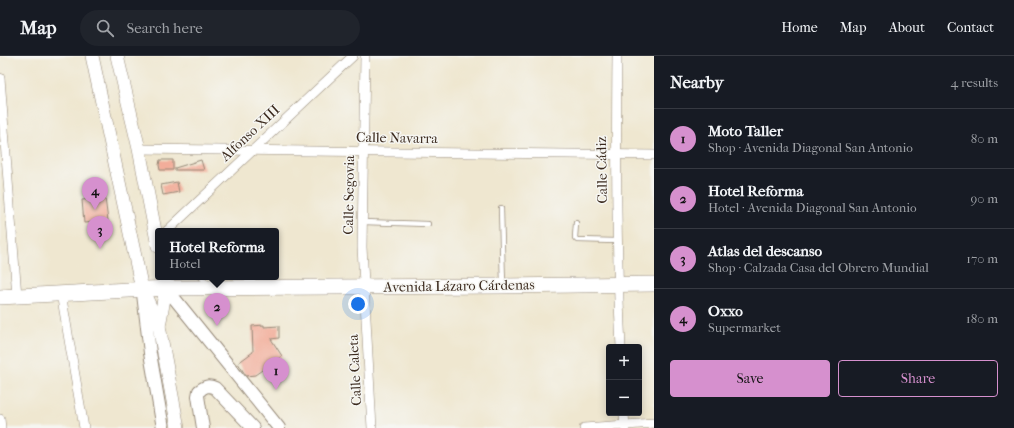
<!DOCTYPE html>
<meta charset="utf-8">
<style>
body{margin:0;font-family:"IM FELL French Canon",serif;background:#20242c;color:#f1f3f6}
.controls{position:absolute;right:12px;bottom:12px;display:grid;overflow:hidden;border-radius:4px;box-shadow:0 2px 10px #0003}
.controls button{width:36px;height:36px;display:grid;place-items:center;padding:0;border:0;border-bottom:1px solid #363941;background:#171b24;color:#f1f3f6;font:20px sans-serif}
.you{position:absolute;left:358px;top:248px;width:14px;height:14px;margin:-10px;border:3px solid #fff;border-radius:50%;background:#1a73e8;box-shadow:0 0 0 6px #1a73e833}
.badge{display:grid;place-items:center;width:26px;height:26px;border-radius:50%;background:#d690ce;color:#111;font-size:13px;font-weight:700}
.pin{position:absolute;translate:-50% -33px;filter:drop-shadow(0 1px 2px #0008)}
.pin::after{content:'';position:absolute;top:21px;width:14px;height:12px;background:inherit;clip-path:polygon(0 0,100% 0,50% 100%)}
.popup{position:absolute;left:155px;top:172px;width:124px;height:52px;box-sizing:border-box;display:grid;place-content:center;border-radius:4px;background:#171b24;filter:drop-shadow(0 1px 3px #0005);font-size:13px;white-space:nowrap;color:#9ea1a6}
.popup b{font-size:15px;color:#f1f3f6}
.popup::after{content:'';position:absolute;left:50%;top:100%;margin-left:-8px;border:8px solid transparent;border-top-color:#171b24}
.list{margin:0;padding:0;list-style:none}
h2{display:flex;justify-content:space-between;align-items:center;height:52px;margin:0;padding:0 16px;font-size:17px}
h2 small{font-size:13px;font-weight:400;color:#9ea1a6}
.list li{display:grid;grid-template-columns:26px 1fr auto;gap:12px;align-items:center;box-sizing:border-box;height:60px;padding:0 16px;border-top:1px solid #363941}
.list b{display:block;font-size:15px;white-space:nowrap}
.list p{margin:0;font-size:13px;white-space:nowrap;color:#9ea1a6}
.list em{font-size:13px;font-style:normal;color:#9ea1a6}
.actions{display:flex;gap:8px;padding:12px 16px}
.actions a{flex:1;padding:9px 0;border:1px solid #d690ce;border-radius:4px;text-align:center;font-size:14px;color:#d690ce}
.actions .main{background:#d690ce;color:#111}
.icon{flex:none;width:22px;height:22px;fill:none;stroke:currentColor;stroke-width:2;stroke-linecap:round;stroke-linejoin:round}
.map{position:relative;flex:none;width:654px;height:372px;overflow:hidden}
header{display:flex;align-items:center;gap:24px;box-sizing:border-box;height:56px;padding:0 20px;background:#171b24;border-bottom:1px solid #363941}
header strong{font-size:19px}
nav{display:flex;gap:22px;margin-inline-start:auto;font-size:14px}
.search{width:280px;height:36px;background:#20242c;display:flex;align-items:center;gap:10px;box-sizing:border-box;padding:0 14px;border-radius:22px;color:#9ea1a6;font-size:15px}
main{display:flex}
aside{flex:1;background:#171b24}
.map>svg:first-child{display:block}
</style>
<header>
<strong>Map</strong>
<div class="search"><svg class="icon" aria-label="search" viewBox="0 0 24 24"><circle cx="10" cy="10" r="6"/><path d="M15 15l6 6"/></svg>Search here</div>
<nav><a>Home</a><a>Map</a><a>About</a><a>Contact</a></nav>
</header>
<main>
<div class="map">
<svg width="654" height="372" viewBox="0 0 654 372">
<rect width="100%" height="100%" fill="#f6f6f2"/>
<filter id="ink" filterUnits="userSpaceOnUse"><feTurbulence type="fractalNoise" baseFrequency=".025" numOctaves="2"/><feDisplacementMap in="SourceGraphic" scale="8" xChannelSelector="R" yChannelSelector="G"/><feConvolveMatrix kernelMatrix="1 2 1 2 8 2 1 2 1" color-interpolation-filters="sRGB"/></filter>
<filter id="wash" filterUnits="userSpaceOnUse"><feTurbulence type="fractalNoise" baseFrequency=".012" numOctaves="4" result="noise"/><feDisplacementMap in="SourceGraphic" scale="16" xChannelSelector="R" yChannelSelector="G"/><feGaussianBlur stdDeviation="0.9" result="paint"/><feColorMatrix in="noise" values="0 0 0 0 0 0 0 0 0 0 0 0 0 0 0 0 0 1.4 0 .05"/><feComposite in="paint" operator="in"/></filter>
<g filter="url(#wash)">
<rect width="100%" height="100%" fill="#efe7d0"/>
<g id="blocks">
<g fill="#f2ad9a">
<path d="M160,104H173V114H160L159,109Z"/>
<path d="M201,104L204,114H175V112Z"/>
<path d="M177,126L179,136L163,139L161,129Z"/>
<path d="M105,142L108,165L84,167L82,144Z"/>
<path d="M264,269V271L279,270V282L271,283L282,300L255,319L246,320L238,307L253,296L252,270Z"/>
</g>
</g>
</g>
<g filter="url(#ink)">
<use href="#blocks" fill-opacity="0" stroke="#958877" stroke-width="1"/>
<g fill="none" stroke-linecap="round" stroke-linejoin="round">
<g stroke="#958877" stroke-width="6">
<g id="service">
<path d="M501,152L503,229"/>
<path d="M362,166L428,168"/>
<path d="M576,167L575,182L577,184L617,185"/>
<path d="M201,221L208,228"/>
</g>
</g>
<g stroke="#958877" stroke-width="10">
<g id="minor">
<path d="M365,0L362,191L372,372"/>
<path d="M617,0C616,97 616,194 621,291"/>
<path d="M0,22L17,240"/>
<path d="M139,93L654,99"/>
<path d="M167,175L353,0"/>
<path d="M61,237L84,372"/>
<path d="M624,357L625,372"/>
<path d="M0,363L1,372"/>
<path d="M584,372L654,367"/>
</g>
</g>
<g stroke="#958877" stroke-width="14">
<g id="tertiary">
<path d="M166,232L279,372"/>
<path d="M143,238L150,297L163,372"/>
<path d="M203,372L198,340L199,335C205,330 208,329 215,332L253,372"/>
</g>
</g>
<g stroke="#958877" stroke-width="14">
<g id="secondary">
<path d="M92,0L142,233L159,270L178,372"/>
<path d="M117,0L139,93L158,190"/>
<path d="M159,270L166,232L164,221"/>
</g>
</g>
<g stroke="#958877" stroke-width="16">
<path id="primary" d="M0,241L166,232L503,230L654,228"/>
</g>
<use href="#service" stroke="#fff" stroke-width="4.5"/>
<use href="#minor" stroke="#fff" stroke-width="9"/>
<use href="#tertiary" stroke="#fff" stroke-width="12"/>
<use href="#secondary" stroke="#fff" stroke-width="13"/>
<use href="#primary" stroke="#fff" stroke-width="15"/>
</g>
</g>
<g text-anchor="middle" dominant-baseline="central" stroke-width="3" stroke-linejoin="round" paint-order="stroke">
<g font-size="14" fill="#3b2a1e" stroke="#f6f6f2">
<text transform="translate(250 77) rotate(-43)">Alfonso XIII</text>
<text transform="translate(397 82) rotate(1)">Calle Navarra</text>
<text transform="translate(602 114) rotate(-91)">Calle Cádiz</text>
<text transform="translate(349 139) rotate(-89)">Calle Segovia</text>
<text transform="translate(459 230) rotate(-1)">Avenida Lázaro Cárdenas</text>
<text transform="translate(355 314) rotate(-93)">Calle Caleta</text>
</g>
</g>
</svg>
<div class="controls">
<button>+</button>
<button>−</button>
</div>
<div class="you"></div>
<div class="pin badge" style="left:276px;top:334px">1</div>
<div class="pin badge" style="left:217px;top:270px">2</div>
<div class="popup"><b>Hotel Reforma</b>Hotel</div>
<div class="pin badge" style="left:100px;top:193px">3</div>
<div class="pin badge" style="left:95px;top:154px">4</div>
</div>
<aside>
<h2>Nearby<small>4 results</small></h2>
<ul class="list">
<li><span class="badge">1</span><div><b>Moto Taller</b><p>Shop · Avenida Diagonal San Antonio</p></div><em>80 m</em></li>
<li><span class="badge">2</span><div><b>Hotel Reforma</b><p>Hotel · Avenida Diagonal San Antonio</p></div><em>90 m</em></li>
<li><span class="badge">3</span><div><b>Atlas del descanso</b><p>Shop · Calzada Casa del Obrero Mundial</p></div><em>170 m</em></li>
<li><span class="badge">4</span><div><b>Oxxo</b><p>Supermarket</p></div><em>180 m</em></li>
</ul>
<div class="actions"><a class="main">Save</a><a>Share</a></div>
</aside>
</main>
